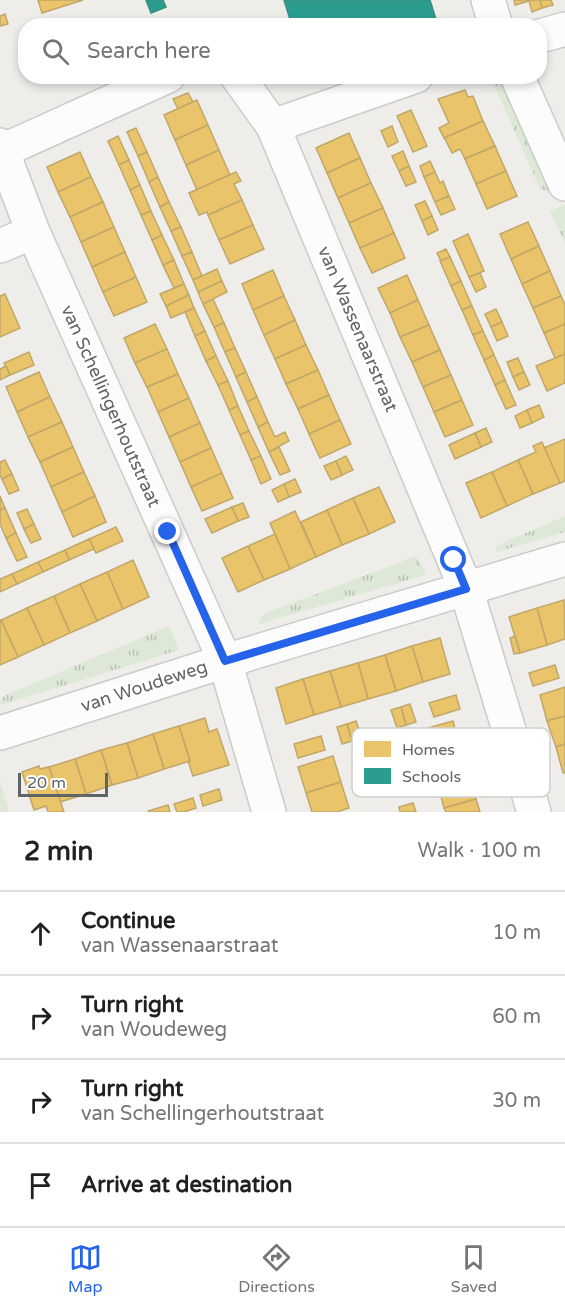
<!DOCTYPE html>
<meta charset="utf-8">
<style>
body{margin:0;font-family:"Varela Round",sans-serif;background:#f6f6f6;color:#202124}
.scale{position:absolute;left:18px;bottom:15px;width:90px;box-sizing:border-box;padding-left:6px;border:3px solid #606467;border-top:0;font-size:16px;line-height:21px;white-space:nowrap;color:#606467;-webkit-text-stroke:4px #fff;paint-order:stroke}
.stop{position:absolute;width:18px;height:18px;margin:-14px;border:4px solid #2563eb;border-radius:50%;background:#fff}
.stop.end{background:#2563eb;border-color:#fff;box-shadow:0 2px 6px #0008}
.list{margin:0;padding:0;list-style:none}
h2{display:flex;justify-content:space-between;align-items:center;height:78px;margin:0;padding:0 24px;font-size:26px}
h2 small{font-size:20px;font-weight:400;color:#757577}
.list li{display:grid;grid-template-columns:39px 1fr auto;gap:18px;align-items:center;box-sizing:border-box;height:84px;padding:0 24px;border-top:2px solid #e0e0e0}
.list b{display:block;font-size:22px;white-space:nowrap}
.list p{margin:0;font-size:20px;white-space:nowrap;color:#757577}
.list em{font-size:20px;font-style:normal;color:#757577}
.icon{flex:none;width:33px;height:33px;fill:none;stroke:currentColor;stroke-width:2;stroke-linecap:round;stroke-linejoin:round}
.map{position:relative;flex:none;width:565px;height:812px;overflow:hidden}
.search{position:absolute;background:#fff;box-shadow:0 3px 9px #0003;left:18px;right:18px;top:18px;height:66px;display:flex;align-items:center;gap:15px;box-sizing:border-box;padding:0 21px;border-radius:24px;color:#757577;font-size:22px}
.sheet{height:414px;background:#fff}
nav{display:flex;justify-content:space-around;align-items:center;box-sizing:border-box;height:84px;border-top:2px solid #e0e0e0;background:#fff;font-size:16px;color:#757577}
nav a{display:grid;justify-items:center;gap:3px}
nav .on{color:#2563eb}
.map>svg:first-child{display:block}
</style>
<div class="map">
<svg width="565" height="812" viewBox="0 0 565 812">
<defs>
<pattern id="grass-tufts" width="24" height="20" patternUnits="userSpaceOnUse" patternTransform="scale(1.5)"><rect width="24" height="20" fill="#dde8d7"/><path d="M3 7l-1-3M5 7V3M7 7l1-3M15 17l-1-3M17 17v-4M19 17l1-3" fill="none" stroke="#b7c0b2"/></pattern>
<pattern id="forest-firs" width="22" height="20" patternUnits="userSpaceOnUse" patternTransform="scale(1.5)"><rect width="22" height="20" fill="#dde8d7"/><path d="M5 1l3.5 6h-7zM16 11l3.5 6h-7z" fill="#b7c0b2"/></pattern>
</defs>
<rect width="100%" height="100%" fill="#efedea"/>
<g fill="url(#grass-tufts)">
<path d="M502,77L559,188L547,191L540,189L491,78Z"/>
<path d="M565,205V244L550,211Z"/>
<path d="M565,516V532L496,552V546Z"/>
<path d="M416,556L426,575L259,624L260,618L266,613Z"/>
<path d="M169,626L179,650L1,705L0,701L4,696Z"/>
</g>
<path fill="url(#forest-firs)" d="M0,781L9,812H0Z"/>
<g fill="#e9c46a" stroke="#c0a769" stroke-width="1.5">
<path d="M38,0H83L42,13Z"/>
<path d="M514,0H540L542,8L532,12L529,1L515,5Z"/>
<path d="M540,0H551L553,5L542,8Z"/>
<path d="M5,14L8,24L0,26V16Z"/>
<path d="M465,90L468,97L473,96L483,121L444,138L439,128L449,123L438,99Z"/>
<path d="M188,93L193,102L178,109L173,99Z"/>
<path d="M197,100L208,125L175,140L164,115Z"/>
<path d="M411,110L427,146L413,152L397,116Z"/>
<path d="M483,121L495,146L465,159L460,149L452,153L445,139L444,138Z"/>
<path d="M208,125L219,150L186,165L175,140Z"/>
<path d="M392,126L398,142L388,147L381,131Z"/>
<path d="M136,128L147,152L138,156L127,132Z"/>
<path d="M349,133L360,158L327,173L316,148Z"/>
<path d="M118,136L129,160L119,165L108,141Z"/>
<path d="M495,146L506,171L476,184L465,159Z"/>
<path d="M219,150L230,175L197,190L186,165Z"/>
<path d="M403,151L409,166L399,171L392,156Z"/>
<path d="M80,152L91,177L58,192L47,167Z"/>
<path d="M147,152L158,177L149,182L138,156Z"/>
<path d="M360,158L371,183L338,198L327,173Z"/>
<path d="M129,160L140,185L130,190L119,165Z"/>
<path d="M430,161L435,172L424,177L420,166Z"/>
<path d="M409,166L416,182L406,186L399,171Z"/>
<path d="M506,171L517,196L487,209L476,184Z"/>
<path d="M236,172L241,181L234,184L242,200L208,215L207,212L199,215L189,193Z"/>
<path d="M435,172L440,183L443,181L449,196L435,202L424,177Z"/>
<path d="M91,177L103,202L70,217L58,192Z"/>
<path d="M158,177L169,202L160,207L149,182Z"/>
<path d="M371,183L383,208L349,223L338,198Z"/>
<path d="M140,185L151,211L141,215L130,190Z"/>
<path d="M449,196L455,209L441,215L435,202Z"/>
<path d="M242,200L253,225L219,240L208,215Z"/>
<path d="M425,201L432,216L422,221L415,205Z"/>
<path d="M103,202L114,227L81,242L70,217Z"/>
<path d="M169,202L181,227L171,231L160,207Z"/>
<path d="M383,208L394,233L360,248L349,223Z"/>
<path d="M151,211L162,235L152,240L141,215Z"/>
<path d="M432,216L438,230L428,235L422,221Z"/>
<path d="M528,222L539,246L511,259L500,234Z"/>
<path d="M253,225L264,249L230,264L219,240Z"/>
<path d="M114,227L125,252L92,267L81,242Z"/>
<path d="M181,227L192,252L182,256L171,231Z"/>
<path d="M394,233L405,258L372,273L360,248Z"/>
<path d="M468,234L484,271L469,277L453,241Z"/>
<path d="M162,235L174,260L163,265L152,240Z"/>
<path d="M539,246L550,271L522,284L511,259Z"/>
<path d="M446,249L450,257L441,261L437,253Z"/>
<path d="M125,252L136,277L103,292L92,267Z"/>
<path d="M192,252L202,276L193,280L182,256Z"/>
<path d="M450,257L461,281L451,286L440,261Z"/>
<path d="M174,260L184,284L174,288L163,265Z"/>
<path d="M217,269L222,281L198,292L193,280Z"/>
<path d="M273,270L284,296L253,310L242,284Z"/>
<path d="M550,271L561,296L533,308L522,284Z"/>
<path d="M480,273L486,287L476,292L469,277Z"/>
<path d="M407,275L418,300L390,313L378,288Z"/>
<path d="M136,277L147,302L114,316L103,292Z"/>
<path d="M222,281L227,292L203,304L198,292Z"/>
<path d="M461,281L472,306L462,310L451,286Z"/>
<path d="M184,284L189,295L166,306L160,294Z"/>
<path d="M5,294L20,328L0,337V296Z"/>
<path d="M189,295L194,308L171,318L166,306Z"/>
<path d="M284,296L295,320L264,335L253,310Z"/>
<path d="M561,296L565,305V324L544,333L533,308Z"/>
<path d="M213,299L224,323L214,327L203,304Z"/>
<path d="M418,300L429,325L400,337L390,313Z"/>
<path d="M472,306L483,331L473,335L462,310Z"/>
<path d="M194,308L205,331L195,336L185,312Z"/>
<path d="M496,309L502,322L491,327L485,314Z"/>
<path d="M295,320L306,345L275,359L264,335Z"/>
<path d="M502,322L508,336L497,341L491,327Z"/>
<path d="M224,323L235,348L225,352L214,327Z"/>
<path d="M155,324L167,349L135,363L124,338Z"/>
<path d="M565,324V354L555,358L544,333Z"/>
<path d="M429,325L440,350L412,362L400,337Z"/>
<path d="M205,331L216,356L206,361L195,336Z"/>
<path d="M483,331L494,355L484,360L473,335Z"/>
<path d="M306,345L318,370L286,384L275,359Z"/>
<path d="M235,348L246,372L236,377L225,352Z"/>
<path d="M167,349L178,374L147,387L135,363Z"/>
<path d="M440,350L451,375L423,387L412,362Z"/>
<path d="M29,352L34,365L10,375L4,363Z"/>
<path d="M565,354V383L547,391L536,366Z"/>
<path d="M494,355L505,380L495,385L484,360Z"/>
<path d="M216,356L228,381L218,385L206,361Z"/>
<path d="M518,358L524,372L513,377L507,362Z"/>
<path d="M6,366L10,375L0,380V369Z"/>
<path d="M318,370L329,395L298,409L286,384Z"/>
<path d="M39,372L50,397L17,412L6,387Z"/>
<path d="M246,372L257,397L247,402L236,377Z"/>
<path d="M524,372L530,385L519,390L513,377Z"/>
<path d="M178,374L189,398L158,412L147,387Z"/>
<path d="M451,375L462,400L434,412L423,387Z"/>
<path d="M505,380L516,405L506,409L495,385Z"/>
<path d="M228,381L238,406L229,410L218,385Z"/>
<path d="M329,395L340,420L309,434L298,409Z"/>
<path d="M50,397L62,422L28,437L17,412Z"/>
<path d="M257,397L268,422L258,427L247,402Z"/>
<path d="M189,398L200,423L169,437L158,412Z"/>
<path d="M462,400L473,425L445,437L434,412Z"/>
<path d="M539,405L544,417L532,423L527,410Z"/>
<path d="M238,406L249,431L240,435L229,410Z"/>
<path d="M527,410L532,423L520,428L515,416Z"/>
<path d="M340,420L351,444L320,458L309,434Z"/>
<path d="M62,422L73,447L40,462L28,437Z"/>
<path d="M268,422L275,437L285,432L289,441L269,452L258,427Z"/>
<path d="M200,423L211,448L180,462L169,437Z"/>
<path d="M486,428L492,442L481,447L475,433Z"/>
<path d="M249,431L261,456L251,460L240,435Z"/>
<path d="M475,433L481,447L455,459L449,445Z"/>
<path d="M565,439V481L560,483L544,448Z"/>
<path d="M542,442L560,483L533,494L518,460L536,452L533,446Z"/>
<path d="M73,447L84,472L51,487L40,462Z"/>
<path d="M279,447L290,471L280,475L269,452Z"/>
<path d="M211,448L222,473L191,487L180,462Z"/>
<path d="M261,456L271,479L261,484L251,460Z"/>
<path d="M346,456L353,470L342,475L336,461Z"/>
<path d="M5,460L12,474L2,479L0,475V462Z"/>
<path d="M518,460L533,494L507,506L492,472Z"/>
<path d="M336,461L342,475L331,480L324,466Z"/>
<path d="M84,472L95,496L62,512L51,487Z"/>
<path d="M492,472L507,506L481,518L466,483Z"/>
<path d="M222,473L233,498L202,511L191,487Z"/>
<path d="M12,474L19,490L9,494L2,479Z"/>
<path d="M295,479L301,492L289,497L284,484Z"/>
<path d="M284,484L289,497L278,502L272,490Z"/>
<path d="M379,487L395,522L369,534L353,498Z"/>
<path d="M0,496L5,508L0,510Z"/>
<path d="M95,496L106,522L73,537L62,512Z"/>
<path d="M353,498L369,534L342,545L327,510Z"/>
<path d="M243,503L249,517L238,521L232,507Z"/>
<path d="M232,507L238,521L212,533L205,519Z"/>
<path d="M5,508L16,533L6,538L0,524V510Z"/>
<path d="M27,509L34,524L24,529L17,513Z"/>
<path d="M327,510L342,545L316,557L301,522Z"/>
<path d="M295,511L316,557L290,569L270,523Z"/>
<path d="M34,524L41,539L31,543L24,529Z"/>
<path d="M116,527L123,541L96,553L89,539Z"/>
<path d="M16,533L27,557L17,561L6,538Z"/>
<path d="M275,534L290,569L264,580L248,546Z"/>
<path d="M89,539L94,549L69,560L65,550Z"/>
<path d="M248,546L264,580L238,592L222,558Z"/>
<path d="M65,550L69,560L43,572L38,562Z"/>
<path d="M133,560L149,597L123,609L107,572Z"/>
<path d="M38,562L43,572L17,584L12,574Z"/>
<path d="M107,572L123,609L97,621L80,584Z"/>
<path d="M12,574L17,584L0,592V579Z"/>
<path d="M80,584L97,621L70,633L54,596Z"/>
<path d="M54,596L70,633L44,645L27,608Z"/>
<path d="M564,600L565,639L547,645L537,608Z"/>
<path d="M27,608L44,645L18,657L1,620Z"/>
<path d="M537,608L547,645L520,653L509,617Z"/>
<path d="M0,620H1L18,657L0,665Z"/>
<path d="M515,636L520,653L514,654L510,638Z"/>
<path d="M440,638L450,674L423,682L412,646Z"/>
<path d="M412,646L423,682L396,691L385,655Z"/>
<path d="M385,655L396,691L368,699L358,663Z"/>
<path d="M358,663L368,699L341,707L330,671Z"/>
<path d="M555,665L559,678L533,686L529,673Z"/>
<path d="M330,671L341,707L314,715L303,679Z"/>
<path d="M303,679L314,715L286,724L276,688Z"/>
<path d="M565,687V716L547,721L540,695Z"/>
<path d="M456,695L460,709L434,717L429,703Z"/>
<path d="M410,704L416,722L406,725L401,707Z"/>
<path d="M401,707L406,725L397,728L391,710Z"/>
<path d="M565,716V744L556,747L547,721Z"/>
<path d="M205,718L209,732L217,729L229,765L193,776L188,761H190L179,726Z"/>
<path d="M356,721L362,738L352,741L347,724Z"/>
<path d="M453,721L460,747L429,756L421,730Z"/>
<path d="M347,724L352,741L342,744L337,727Z"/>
<path d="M179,726L190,761L164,769L153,734Z"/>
<path d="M153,734L164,769L138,778L127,743Z"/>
<path d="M321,736L325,750L298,758L294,744Z"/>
<path d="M127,743L138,778L112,785L101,750Z"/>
<path d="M565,744V773H563L556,747Z"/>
<path d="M101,750L112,785L86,794L75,759Z"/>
<path d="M333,756L341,782L306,793L298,767Z"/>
<path d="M75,759L86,794L60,802L49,767Z"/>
<path d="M39,766L40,769L49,767L64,812H48L46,806L34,810L22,772Z"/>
<path d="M468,773L476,799L444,808L437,782Z"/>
<path d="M341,782L349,808L337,812H312L306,793Z"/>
<path d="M219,789L222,800L203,806L200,795Z"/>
<path d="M193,798L196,808L184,812H177L174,804Z"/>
<path d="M476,799L480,812H446L444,808Z"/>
<path d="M413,803L416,812H400L399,807Z"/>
<path d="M168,805L170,812H149L148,811Z"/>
</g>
<g fill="#2a9d8f" stroke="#3a8c83" stroke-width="1.5">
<path d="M146,0H163L166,7L151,13Z"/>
<path d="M284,0H430L438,26H292Z"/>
</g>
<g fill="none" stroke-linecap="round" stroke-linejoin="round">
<g stroke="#cbcbca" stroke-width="36">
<g id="minor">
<path d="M488,0L496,26"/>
<path d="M540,36L565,29"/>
<path d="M237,76L273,126L466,589L534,812"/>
<path d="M517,76L565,184"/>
<path d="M273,126L416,76"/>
<path d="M0,145L33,232L225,661L269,812"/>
<path d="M2,151L168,76"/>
<path d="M0,246L33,232"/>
<path d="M0,733L225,661L565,559"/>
</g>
</g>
<use href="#minor" stroke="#fdfcfc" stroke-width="33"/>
</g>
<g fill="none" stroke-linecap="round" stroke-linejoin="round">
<path stroke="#2563eb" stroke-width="8" d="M168,532L225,661L466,589L454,560"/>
</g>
<g text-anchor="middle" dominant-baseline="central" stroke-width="6" stroke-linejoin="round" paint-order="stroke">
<g font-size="18" fill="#606467" stroke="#fff">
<text transform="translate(358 329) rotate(67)">van Wassenaarstraat</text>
<text transform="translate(111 406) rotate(66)">van Schellingerhoutstraat</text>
<text transform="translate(144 686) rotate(-18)">van Woudeweg</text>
</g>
</g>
<rect x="352" y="728" width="198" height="69" rx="9" fill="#fff" stroke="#cfd0d1" stroke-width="1.5"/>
<rect x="364" y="741" width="27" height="16" fill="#e9c46a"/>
<rect x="364" y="768" width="27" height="16" fill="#2a9d8f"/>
<g font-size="16" fill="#606467">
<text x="402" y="755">Homes</text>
<text x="402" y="782">Schools</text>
</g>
</svg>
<div class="scale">20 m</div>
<div class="stop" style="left:454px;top:560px"></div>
<div class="stop end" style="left:168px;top:532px"></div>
<div class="search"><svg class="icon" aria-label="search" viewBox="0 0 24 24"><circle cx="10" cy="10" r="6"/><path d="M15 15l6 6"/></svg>Search here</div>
</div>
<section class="sheet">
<h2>2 min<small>Walk · 100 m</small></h2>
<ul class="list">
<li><svg class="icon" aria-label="ahead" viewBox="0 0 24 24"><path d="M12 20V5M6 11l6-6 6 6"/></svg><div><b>Continue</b><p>van Wassenaarstraat</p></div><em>10 m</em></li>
<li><svg class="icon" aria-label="right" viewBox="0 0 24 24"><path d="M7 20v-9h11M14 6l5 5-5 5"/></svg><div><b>Turn right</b><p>van Woudeweg</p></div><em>60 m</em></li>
<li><svg class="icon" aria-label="right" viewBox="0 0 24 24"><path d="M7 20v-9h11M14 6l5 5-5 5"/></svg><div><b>Turn right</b><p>van Schellingerhoutstraat</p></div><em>30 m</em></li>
<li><svg class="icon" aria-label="arrive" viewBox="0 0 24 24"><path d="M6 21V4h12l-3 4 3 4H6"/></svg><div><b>Arrive at destination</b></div></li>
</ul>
</section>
<nav>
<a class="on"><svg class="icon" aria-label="map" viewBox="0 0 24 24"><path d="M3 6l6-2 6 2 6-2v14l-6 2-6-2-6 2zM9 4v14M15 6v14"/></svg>Map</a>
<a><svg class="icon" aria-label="directions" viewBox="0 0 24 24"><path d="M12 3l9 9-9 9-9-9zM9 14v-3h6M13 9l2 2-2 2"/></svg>Directions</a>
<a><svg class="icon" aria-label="saved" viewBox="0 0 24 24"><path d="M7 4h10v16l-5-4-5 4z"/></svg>Saved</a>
</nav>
